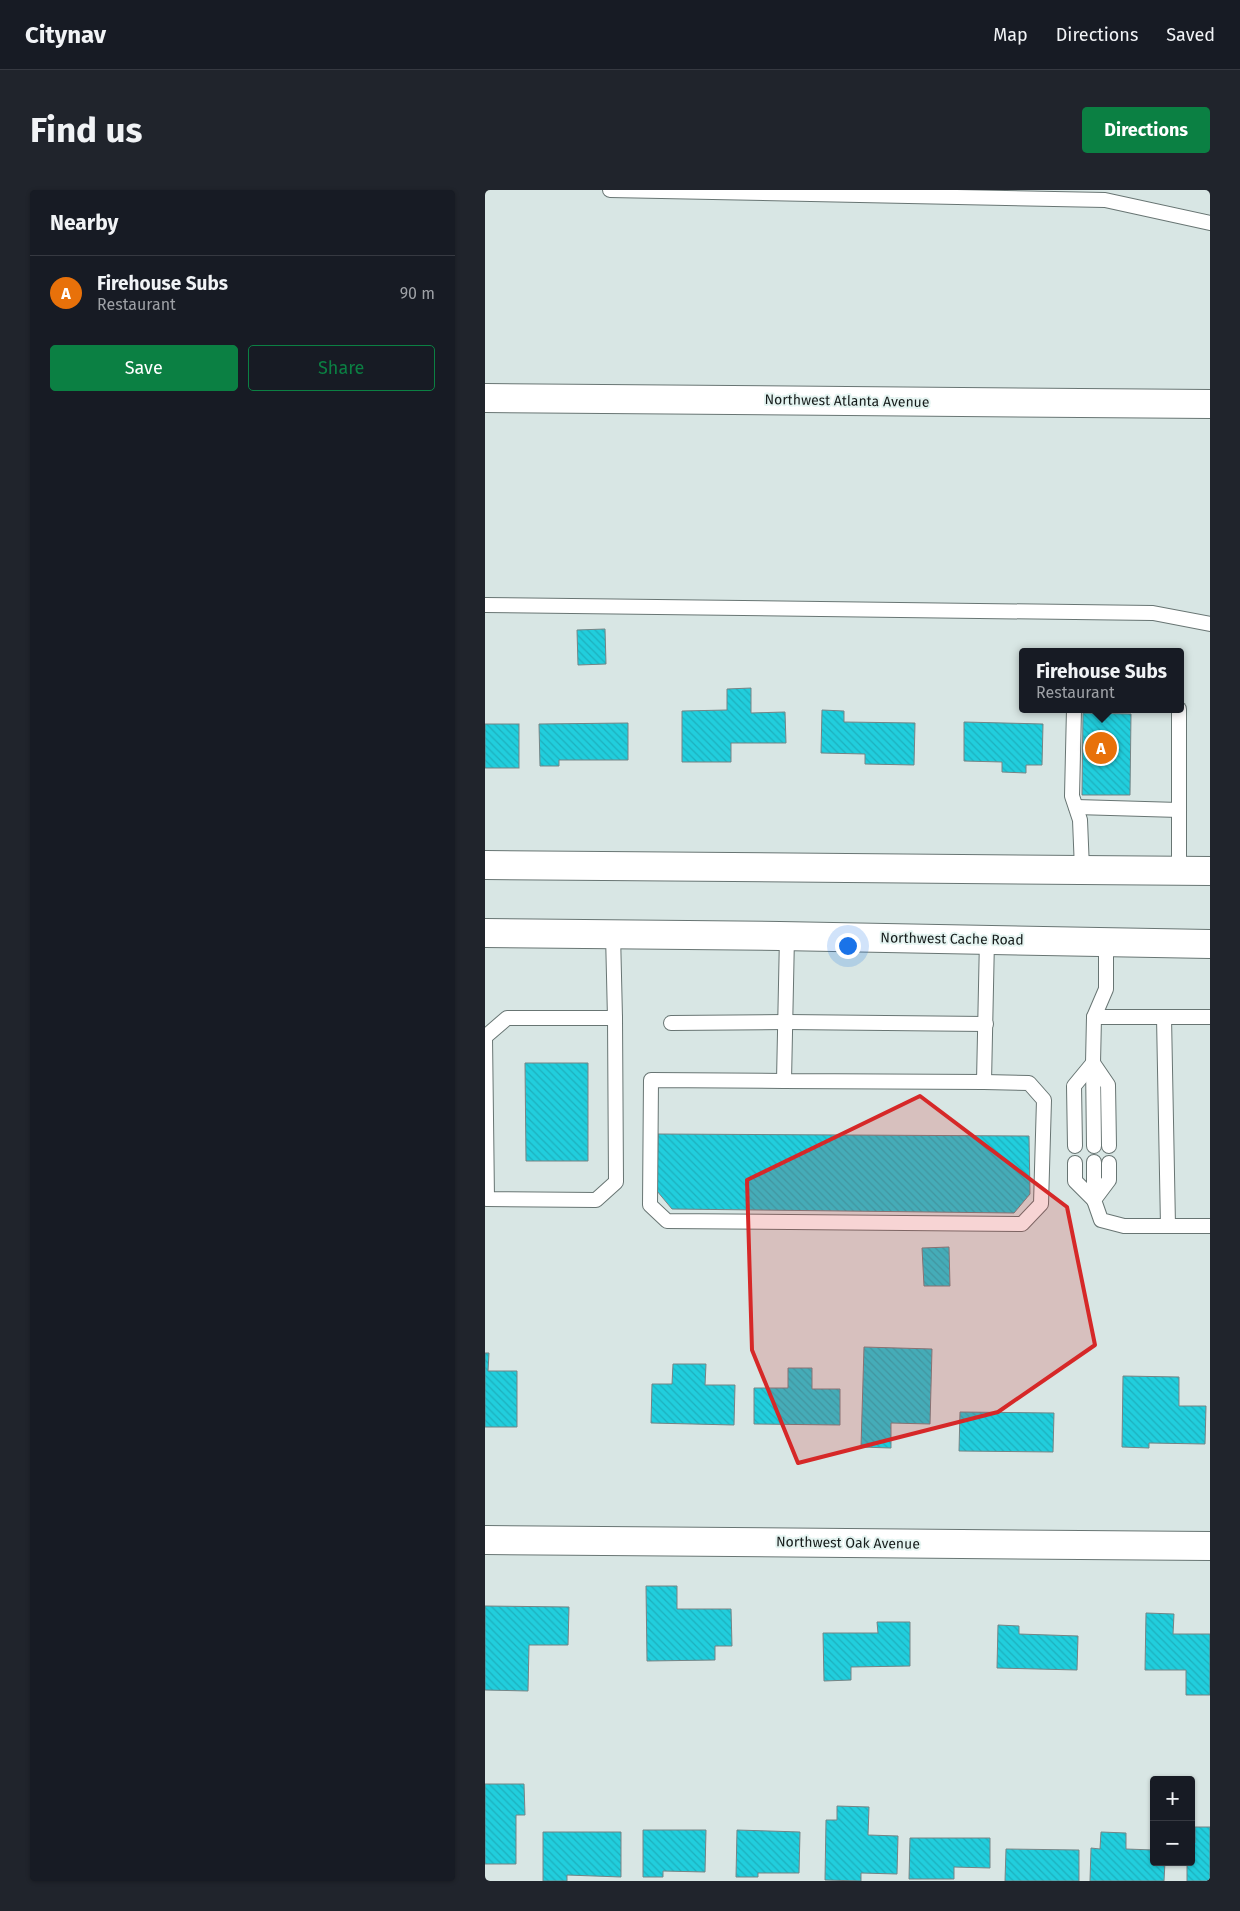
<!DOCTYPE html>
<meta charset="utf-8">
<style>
body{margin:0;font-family:"Fira Sans",sans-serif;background:#20242c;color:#f1f3f6}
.controls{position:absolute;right:15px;bottom:15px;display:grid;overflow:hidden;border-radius:5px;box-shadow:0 1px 4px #0004}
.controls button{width:45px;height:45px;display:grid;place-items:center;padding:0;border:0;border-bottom:1px solid #363941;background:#171b24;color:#f1f3f6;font:25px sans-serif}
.you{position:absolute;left:362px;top:755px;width:18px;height:18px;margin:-12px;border:4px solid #fff;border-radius:50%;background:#1a73e8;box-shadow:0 0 0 8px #1a73e833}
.badge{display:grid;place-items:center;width:32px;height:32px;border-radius:50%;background:#0b8043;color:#fff;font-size:16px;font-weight:700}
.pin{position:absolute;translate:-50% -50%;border:2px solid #fff;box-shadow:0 1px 5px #0006}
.popup{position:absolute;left:534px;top:458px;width:165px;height:65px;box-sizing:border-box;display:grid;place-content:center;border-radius:5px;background:#171b24;filter:drop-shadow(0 1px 4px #0005);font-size:16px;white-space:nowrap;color:#9ea1a6}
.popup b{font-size:19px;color:#f1f3f6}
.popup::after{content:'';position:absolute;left:50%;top:100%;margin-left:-10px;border:10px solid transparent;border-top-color:#171b24}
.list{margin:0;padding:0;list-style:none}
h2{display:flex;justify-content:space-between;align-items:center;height:65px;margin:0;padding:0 20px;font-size:21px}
h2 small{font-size:16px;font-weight:400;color:#9ea1a6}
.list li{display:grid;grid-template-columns:32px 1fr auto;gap:15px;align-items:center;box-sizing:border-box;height:75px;padding:0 20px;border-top:1px solid #363941}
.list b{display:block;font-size:19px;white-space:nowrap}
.list p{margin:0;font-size:16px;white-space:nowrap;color:#9ea1a6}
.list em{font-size:16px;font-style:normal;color:#9ea1a6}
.actions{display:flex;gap:10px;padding:15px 20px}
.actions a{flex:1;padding:11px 0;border:1px solid #0b8043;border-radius:5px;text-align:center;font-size:18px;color:#0b8043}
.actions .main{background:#0b8043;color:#fff}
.map{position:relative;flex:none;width:725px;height:1691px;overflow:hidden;border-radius:5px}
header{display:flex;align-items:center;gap:30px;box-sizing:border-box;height:70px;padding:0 25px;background:#171b24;border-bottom:1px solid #363941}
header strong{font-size:24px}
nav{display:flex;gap:28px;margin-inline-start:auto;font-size:18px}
.intro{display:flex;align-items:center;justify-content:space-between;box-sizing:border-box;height:120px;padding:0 30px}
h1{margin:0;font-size:35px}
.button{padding:12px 22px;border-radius:5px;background:#0b8043;color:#fff;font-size:18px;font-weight:700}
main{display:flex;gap:30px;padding:0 30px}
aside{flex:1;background:#171b24;border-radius:5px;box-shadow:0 1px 4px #0004}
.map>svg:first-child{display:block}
</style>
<header>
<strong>Citynav</strong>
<nav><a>Map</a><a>Directions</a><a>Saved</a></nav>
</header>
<div class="intro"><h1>Find us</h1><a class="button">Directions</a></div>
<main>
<aside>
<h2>Nearby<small></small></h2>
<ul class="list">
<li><span class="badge" style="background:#e8710a">A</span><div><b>Firehouse Subs</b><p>Restaurant</p></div><em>90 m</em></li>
</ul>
<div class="actions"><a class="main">Save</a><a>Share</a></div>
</aside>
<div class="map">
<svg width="725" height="1691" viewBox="0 0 725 1691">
<defs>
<pattern id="building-back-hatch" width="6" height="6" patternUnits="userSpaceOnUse" patternTransform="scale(1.25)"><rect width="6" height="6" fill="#21cedd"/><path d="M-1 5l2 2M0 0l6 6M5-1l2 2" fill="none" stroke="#1db0bd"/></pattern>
</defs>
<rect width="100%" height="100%" fill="#d8e6e4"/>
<g fill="url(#building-back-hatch)" stroke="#768485">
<path d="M120,439L121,474L93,475L92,440Z"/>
<path d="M266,498V523L300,522L301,553H246V572H197V521L242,520V499Z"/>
<path d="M337,520L359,521V532L430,533L429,575L380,574V564L336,563Z"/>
<path d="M598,523L646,524L645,605H597Z"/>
<path d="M479,532L558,534L557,575H541V583L517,582V572L479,571Z"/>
<path d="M143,533V570H74V576H55L54,534Z"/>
<rect x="0" y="534" width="34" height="44"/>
<path d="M40,873H103V971H41Z"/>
<path d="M173,944L544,946L545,1004L529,1023L187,1019L172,1001Z"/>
<path d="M464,1057L465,1096H439L437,1058Z"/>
<path d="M379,1157L447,1159L445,1234L406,1233V1258L376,1257Z"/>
<path d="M0,1163H4L3,1181H32V1237H0Z"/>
<path d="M188,1174H221L220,1195H250L249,1235L166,1233L167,1194H187Z"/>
<path d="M303,1178H327V1199H355V1235L269,1234V1198H303Z"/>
<path d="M638,1186L694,1187V1216H721L720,1254L664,1253V1258L637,1257Z"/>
<path d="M475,1222L569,1223L568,1262L474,1261Z"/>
<path d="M161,1396H192V1419H246L247,1456H230V1470L162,1471Z"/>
<path d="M0,1416L84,1417L83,1455H44L43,1501L0,1500Z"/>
<path d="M661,1423L689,1424L688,1444H725V1505H701V1480H660Z"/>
<path d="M392,1432H425V1476L366,1477V1490L339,1491L338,1443H393Z"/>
<path d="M513,1435L534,1436V1444L593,1446L592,1480L512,1478Z"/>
<path d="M0,1594H39L40,1625H31V1674H0Z"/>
<path d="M352,1616L384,1617L383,1645L413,1646L412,1684L376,1683V1691L340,1690L341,1630H352Z"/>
<path d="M710,1637H725V1691H702V1672H706V1653H710Z"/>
<path d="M158,1640H221L220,1682L178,1681V1687H158Z"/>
<path d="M252,1640L315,1642L314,1683H273V1687H251Z"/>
<path d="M58,1642H136V1687L82,1685V1691H58Z"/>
<path d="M616,1642L641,1643V1659L669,1660V1672H680L679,1691H605L606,1658L615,1659Z"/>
<path d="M425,1648H505V1678L469,1677V1689H424Z"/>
<path d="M521,1659L594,1660V1691H520Z"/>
</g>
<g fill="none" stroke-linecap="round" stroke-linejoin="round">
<g stroke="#687573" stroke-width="16">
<g id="lane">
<path d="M125,0L620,10L725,33"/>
<path d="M0,415L668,423L725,434"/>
<path d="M589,519L587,606L595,630L597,679"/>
<path d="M694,519V680"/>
<path d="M591,617L694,620"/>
<path d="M128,744L130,828"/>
<path d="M302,746L299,891L499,892L502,749"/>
<path d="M609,827H679L683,1036"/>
<path d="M679,827H725"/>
<path d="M22,828H130L131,992L111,1010L2,1009L0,847Z"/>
<path d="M186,833L301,832L501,834"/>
<path d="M608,873L623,895L624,956"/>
<path d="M608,873L609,956"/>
<path d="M299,891L166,890L165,1015L182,1031L537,1034L556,1014L559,910L544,893L499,892"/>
<path d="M590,956L589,896L608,873L609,827L621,799V753"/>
<path d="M609,972V1010L616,1030L639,1036H725"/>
<path d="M590,973V991L609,1010"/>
<path d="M609,1010L624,990V973"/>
</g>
</g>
<g stroke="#687573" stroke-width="30">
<g id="street">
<path d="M0,208L725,214"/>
<path d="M0,1350L725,1356"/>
</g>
</g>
<g stroke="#687573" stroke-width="30">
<g id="primary">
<path d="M0,675L725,681"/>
<path d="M0,743L295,746L725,754"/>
</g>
</g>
<use href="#lane" stroke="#fff" stroke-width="14"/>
<use href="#street" stroke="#fff" stroke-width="28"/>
<use href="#primary" stroke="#fff" stroke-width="28"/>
</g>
<path fill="#d62828" fill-opacity="0.2" stroke="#d62828" stroke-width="4" stroke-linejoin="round" d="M435,906L582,1017L610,1155L513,1222L313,1273L267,1160L262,990Z"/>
<g text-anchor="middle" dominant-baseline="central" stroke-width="4" stroke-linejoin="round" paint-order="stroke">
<g font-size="14" fill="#151b1a" stroke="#e5f4f1">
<text transform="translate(362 211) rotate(1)">Northwest Atlanta Avenue</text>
<text transform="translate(467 749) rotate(1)">Northwest Cache Road</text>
<text transform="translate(363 1353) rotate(1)">Northwest Oak Avenue</text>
</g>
</g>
</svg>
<div class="controls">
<button>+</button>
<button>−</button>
</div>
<div class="you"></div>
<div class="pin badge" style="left:616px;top:558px;background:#e8710a">A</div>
<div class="popup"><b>Firehouse Subs</b>Restaurant</div>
</div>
</main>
